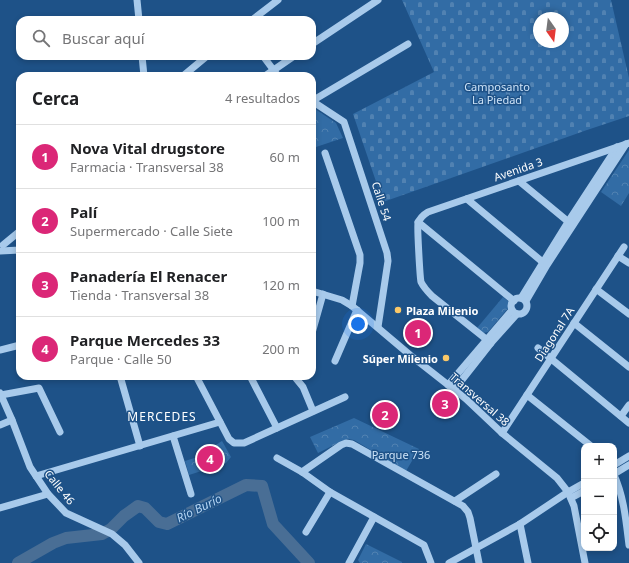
<!DOCTYPE html>
<html lang="es">
<meta charset="utf-8">
<style>
body{margin:0;font-family:"Noto Sans",sans-serif;background:#f2f2f2;color:#202124}
.controls{position:absolute;right:12px;bottom:12px;display:grid;overflow:hidden;border-radius:8px;box-shadow:0 2px 6px #0003}
.controls button{width:36px;height:36px;display:grid;place-items:center;padding:0;border:0;border-bottom:1px solid #e0e0e0;background:#fff;color:#202124;font:20px sans-serif}
.compass{position:absolute;left:533px;top:12px;width:36px;height:36px;border-radius:50%;background:#fff;box-shadow:0 2px 6px #0003;rotate:166deg}
.you{position:absolute;left:358px;top:324px;width:14px;height:14px;margin:-10px;border:3px solid #fff;border-radius:50%;background:#1a73e8;box-shadow:0 0 0 6px #1a73e833}
.badge{display:grid;place-items:center;width:26px;height:26px;border-radius:50%;background:#db2777;color:#fff;font-size:13px;font-weight:700}
.pin{position:absolute;translate:-50% -50%;border:2px solid #fff;box-shadow:0 1px 4px #0006}
.list{margin:0;padding:0;list-style:none}
h2{display:flex;justify-content:space-between;align-items:center;height:52px;margin:0;padding:0 16px;font-size:17px}
h2 small{font-size:13px;font-weight:400;color:#757577}
.list li{display:grid;grid-template-columns:26px 1fr auto;gap:12px;align-items:center;box-sizing:border-box;height:64px;padding:0 16px;border-top:1px solid #e0e0e0}
.list b{display:block;font-size:15px;white-space:nowrap}
.list p{margin:0;font-size:13px;white-space:nowrap;color:#757577}
.list em{font-size:13px;font-style:normal;color:#757577}
.icon{flex:none;width:22px;height:22px;fill:none;stroke:currentColor;stroke-width:2;stroke-linecap:round;stroke-linejoin:round}
.map{position:relative;flex:none;width:629px;height:563px;overflow:hidden}
.search{position:absolute;background:#fff;box-shadow:0 2px 6px #0003;left:16px;top:16px;width:300px;height:44px;display:flex;align-items:center;gap:10px;box-sizing:border-box;padding:0 14px;border-radius:12px;color:#757577;font-size:15px}
.panel{position:absolute;background:#fff;box-shadow:0 2px 6px #0003;left:16px;top:72px;width:300px;height:308px;border-radius:12px}
.map>svg:first-child{display:block}
</style>
<div class="map">
<svg width="629" height="563" viewBox="0 0 629 563">
<defs>
<pattern id="cemetery-stones" width="16" height="16" patternUnits="userSpaceOnUse"><rect width="16" height="16" fill="#326ca5"/><path d="M2 7V4a2 2 0 0 1 4 0v3zM10 15v-3a2 2 0 0 1 4 0v3z" fill="#5182b2"/></pattern>
<pattern id="park-crowns" width="20" height="18" patternUnits="userSpaceOnUse"><rect width="20" height="18" fill="#326ca5"/><path d="M2 6a3 3 0 1 1 6 0M12 15a3 3 0 1 1 6 0" fill="none" stroke="#5182b2"/></pattern>
</defs>
<rect width="100%" height="100%" fill="#1e5288"/>
<path fill="url(#cemetery-stones)" fill-rule="evenodd" d="M402,0H611L629,78V116L587,130L383,202L353,114L434,72ZM539,18H563V42H539Z"/>
<g fill="url(#park-crowns)">
<path d="M312,107L336,123L343,138L313,148L316,157L312,159Z"/>
<path d="M629,150V193L621,206L601,192Z"/>
<path d="M503,297L509,302V307L488,332L483,333L477,328Z"/>
<path d="M354,418L419,449L406,471L354,440L348,439L344,440L318,453L310,437Z"/>
<path d="M222,441L231,457L226,463L189,475L185,461L204,455V453Z"/>
<path d="M366,544L402,562V563H360L358,560Z"/>
</g>
<g fill="none" stroke-linecap="round" stroke-linejoin="round">
<path stroke="#496e95" stroke-width="12" d="M18,563L53,543L66,538L102,534L111,529L124,516L138,506L145,508L159,522L167,524L246,485L262,486L273,524L309,563"/>
<g stroke="#a8caeb" stroke-width="7">
<path d="M137,0L139,20"/>
<path d="M252,20L278,0"/>
<path d="M312,44L378,0"/>
<path d="M142,56L144,76"/>
<path d="M263,56L278,76"/>
<path d="M183,76L207,56"/>
<path d="M265,76L294,56"/>
<path d="M312,101L344,122L387,253L388,261L378,327"/>
<path d="M312,101L408,44"/>
<path d="M325,153L360,255V263L352,306"/>
<path d="M519,181L571,224"/>
<path d="M467,199L545,264"/>
<path d="M418,222L514,301"/>
<path d="M3,245L20,231"/>
<path d="M0,251L20,250V248"/>
<path d="M618,256L629,263"/>
<path d="M312,262V275"/>
<path d="M596,289L629,314"/>
<path d="M312,291L342,300L352,306L410,355L466,399L502,433L557,478L568,492L574,506L585,563"/>
<path d="M521,298L568,222L617,147"/>
<circle cx="519" cy="306" r="8"/>
<path d="M526,301L547,265L626,144"/>
<path d="M574,323L629,367"/>
<path d="M312,333L323,294"/>
<path d="M491,343L432,296C428,292 424,288 421,282C420,278 417,226 418,223C420,218 423,215 428,212L629,143"/>
<path d="M538,348L629,423"/>
<path d="M0,350L20,345"/>
<path d="M335,361L357,310"/>
<path d="M120,376L140,446"/>
<path d="M196,376L229,439L234,443H244L345,397"/>
<path d="M250,376L277,428"/>
<path d="M294,376L303,387L313,411"/>
<path d="M448,385L512,310"/>
<path d="M454,390L491,343L517,314"/>
<path d="M0,393L12,420L30,467L48,494L66,513L112,534L125,545L139,563"/>
<path d="M1,395L39,388L60,432"/>
<path d="M527,395L591,446"/>
<path d="M621,416L629,405"/>
<path d="M0,425L12,420"/>
<path d="M502,433L624,247"/>
<path d="M173,436L191,494"/>
<path d="M277,458L302,472L330,492L424,545L431,563"/>
<path d="M614,465L629,456"/>
<path d="M302,472L341,445L346,443L352,444L463,506L468,512L470,518L479,563"/>
<path d="M614,474L629,465"/>
<path d="M614,475C624,497 626,521 629,545"/>
<path d="M36,476L220,422"/>
<path d="M571,498L584,491"/>
<path d="M455,501L496,474"/>
<path d="M0,508L48,494"/>
<path d="M520,524L528,563"/>
<path d="M306,532L330,492"/>
<path d="M349,563L374,517"/>
<path d="M449,563L520,524L568,492L584,483"/>
</g>
</g>
<g fill="#fac868" stroke="#1e5288" stroke-width="1.5">
<circle cx="398" cy="310" r="4"/>
<circle cx="446" cy="358" r="4"/>
</g>
<g text-anchor="middle" dominant-baseline="central" stroke-width="3" stroke-linejoin="round" paint-order="stroke">
<g font-size="11" fill="#cde3f8" stroke="#1e5288">
<text x="497" y="86">Camposanto<tspan x="497" dy="13">La Piedad</tspan></text>
<text x="401" y="454">Parque 736</text>
</g>
<g font-size="11" fill="#fff" stroke="#1e5288">
<text transform="translate(518 169) rotate(-19)">Avenida 3</text>
<text transform="translate(382 201) rotate(72)">Calle 54</text>
<text transform="translate(554 334) rotate(-57)">Diagonal 7A</text>
<text transform="translate(480 399) rotate(41)">Transversal 38</text>
<text transform="translate(60 487) rotate(51)">Calle 46</text>
</g>
<g font-size="11" font-weight="bold" fill="#fff" stroke="#1e5288" text-anchor="start">
<text x="406" y="310">Plaza Milenio</text>
<text x="438" y="358" text-anchor="end">Súper Milenio</text>
</g>
<g font-size="12" letter-spacing="1" fill="#fff" stroke="#1e5288">
<text x="162" y="416">MERCEDES</text>
</g>
<g font-size="12" font-style="italic" fill="#b4d4f2" stroke="#1e5288">
<text transform="translate(199 508) rotate(-26)">Río Burío</text>
</g>
</g>
</svg>
<div class="controls">
<button>+</button>
<button>−</button>
<button><svg class="icon" aria-label="locate" viewBox="0 0 24 24"><circle cx="12" cy="12" r="6"/><path d="M12 2v4M12 18v4M2 12h4M18 12h4"/></svg></button>
</div>
<svg class="compass" viewBox="-18 -18 36 36"><path d="M0-13l5 13h-10z" fill="#e53935"/><path d="M0 13l5-13h-10z" fill="#757577"/></svg>
<div class="you"></div>
<div class="pin badge" style="left:418px;top:333px">1</div>
<div class="pin badge" style="left:385px;top:415px">2</div>
<div class="pin badge" style="left:445px;top:404px">3</div>
<div class="pin badge" style="left:210px;top:459px">4</div>
<div class="search"><svg class="icon" aria-label="search" viewBox="0 0 24 24"><circle cx="10" cy="10" r="6"/><path d="M15 15l6 6"/></svg>Buscar aquí</div>
<section class="panel">
<h2>Cerca<small>4 resultados</small></h2>
<ul class="list">
<li><span class="badge">1</span><div><b>Nova Vital drugstore</b><p>Farmacia · Transversal 38</p></div><em>60 m</em></li>
<li><span class="badge">2</span><div><b>Palí</b><p>Supermercado · Calle Siete</p></div><em>100 m</em></li>
<li><span class="badge">3</span><div><b>Panadería El Renacer</b><p>Tienda · Transversal 38</p></div><em>120 m</em></li>
<li><span class="badge">4</span><div><b>Parque Mercedes 33</b><p>Parque · Calle 50</p></div><em>200 m</em></li>
</ul>
</section>
</div>
